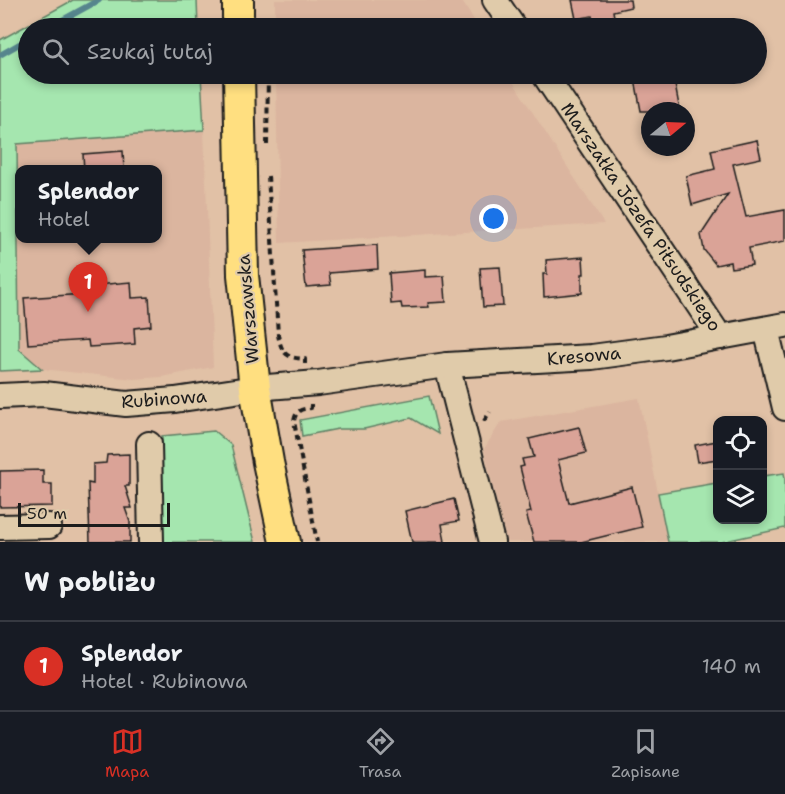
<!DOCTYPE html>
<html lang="pl">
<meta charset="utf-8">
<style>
body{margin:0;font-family:"Shantell Sans",sans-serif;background:#20242c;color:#f1f3f6}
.controls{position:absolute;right:18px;bottom:18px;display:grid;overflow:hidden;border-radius:12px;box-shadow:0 3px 9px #0003}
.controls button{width:54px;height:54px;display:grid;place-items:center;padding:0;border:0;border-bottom:2px solid #363941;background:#171b24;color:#f1f3f6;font:30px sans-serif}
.compass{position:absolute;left:641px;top:102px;width:54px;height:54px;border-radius:50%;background:#171b24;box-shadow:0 3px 9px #0003;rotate:71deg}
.scale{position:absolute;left:18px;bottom:15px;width:152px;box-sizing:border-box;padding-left:6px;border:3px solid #1c1c1c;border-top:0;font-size:16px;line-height:21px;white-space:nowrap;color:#1c1c1c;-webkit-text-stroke:4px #e0cbaa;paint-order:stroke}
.you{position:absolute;left:494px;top:219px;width:21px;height:21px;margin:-15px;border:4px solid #fff;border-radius:50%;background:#1a73e8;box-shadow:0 0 0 9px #1a73e833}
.badge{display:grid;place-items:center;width:39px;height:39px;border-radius:50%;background:#d93025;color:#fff;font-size:20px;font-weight:700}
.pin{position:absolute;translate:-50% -50px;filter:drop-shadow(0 2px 3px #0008)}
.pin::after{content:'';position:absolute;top:32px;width:21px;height:18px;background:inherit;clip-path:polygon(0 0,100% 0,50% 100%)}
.popup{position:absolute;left:15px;top:165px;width:147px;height:78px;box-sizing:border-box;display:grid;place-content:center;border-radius:12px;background:#171b24;filter:drop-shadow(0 2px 4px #0005);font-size:20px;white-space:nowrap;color:#9ea1a6}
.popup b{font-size:22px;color:#f1f3f6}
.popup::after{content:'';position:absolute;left:50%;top:100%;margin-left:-12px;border:12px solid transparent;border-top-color:#171b24}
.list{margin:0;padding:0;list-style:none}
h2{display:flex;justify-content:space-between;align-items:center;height:78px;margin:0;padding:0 24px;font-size:26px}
h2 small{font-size:20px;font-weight:400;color:#9ea1a6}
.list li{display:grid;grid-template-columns:39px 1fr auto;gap:18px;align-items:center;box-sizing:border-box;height:90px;padding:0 24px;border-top:2px solid #363941}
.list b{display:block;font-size:22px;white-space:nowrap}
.list p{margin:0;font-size:20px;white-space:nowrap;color:#9ea1a6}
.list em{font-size:20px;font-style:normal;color:#9ea1a6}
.icon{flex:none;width:33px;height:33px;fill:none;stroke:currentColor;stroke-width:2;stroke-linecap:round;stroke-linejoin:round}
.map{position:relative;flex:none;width:785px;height:542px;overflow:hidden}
.search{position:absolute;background:#171b24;box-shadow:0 3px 9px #0003;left:18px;right:18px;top:18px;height:66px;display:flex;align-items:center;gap:15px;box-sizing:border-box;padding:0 21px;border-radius:33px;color:#9ea1a6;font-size:22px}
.sheet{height:168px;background:#171b24}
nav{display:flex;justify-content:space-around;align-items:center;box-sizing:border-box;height:84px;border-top:2px solid #363941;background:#171b24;font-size:16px;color:#9ea1a6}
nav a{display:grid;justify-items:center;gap:3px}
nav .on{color:#d93025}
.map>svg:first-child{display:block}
</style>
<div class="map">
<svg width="785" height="542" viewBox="0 0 785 542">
<rect width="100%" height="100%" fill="#e1c1a6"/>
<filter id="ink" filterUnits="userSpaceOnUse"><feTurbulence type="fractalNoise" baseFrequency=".0167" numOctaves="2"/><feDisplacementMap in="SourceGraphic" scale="12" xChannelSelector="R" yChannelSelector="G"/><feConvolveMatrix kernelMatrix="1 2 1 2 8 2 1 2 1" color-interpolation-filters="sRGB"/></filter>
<g filter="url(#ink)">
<g fill="#dbb59f" fill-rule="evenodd">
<path d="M275,0H461L479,28H275Z"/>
<path d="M276,74H508L604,224L279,243Z"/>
<path d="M204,130L213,367L161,377L134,379L42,369L19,349L17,143ZM19,170H157V238H19Z"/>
<path d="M639,398L668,542H507L484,449L501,422Z"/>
</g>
<g fill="#a5e6af" stroke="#608166" stroke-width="1.5">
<path d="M73,0H197L198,28H28V74H201L204,130L17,144L19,349L42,369L0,371V40Z"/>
<path d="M429,396L438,434L411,418L364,429H338L302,436L300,420Z"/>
<path d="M214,431L231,445L255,542H163L162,436Z"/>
<path d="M784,473L785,479V528L721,542H668L658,493L717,483L718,520H762L763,476Z"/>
</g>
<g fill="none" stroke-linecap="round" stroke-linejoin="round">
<g stroke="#56858d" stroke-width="6">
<path d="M48,28L99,0"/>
<path d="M0,55L28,39"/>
</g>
</g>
<g fill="#daa397" stroke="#1c1c1c" stroke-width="1.5">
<path d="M572,0H630L631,7L613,11L616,28H595L592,16L576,19Z"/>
<path d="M634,74H673L680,111H641Z"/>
<path d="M757,140L761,158L733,164L746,217L785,210V241L749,248L752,265L731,268L730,262L716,265L704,250L701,235L728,194L692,205L686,176L715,169L711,150Z"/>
<path d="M123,151L124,170H84L83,154Z"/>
<path d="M377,245L378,269L329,273L331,285L306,287L302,250Z"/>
<path d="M583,257L584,274H582V293L544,297L543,274H547L546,260Z"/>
<path d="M500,267L503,306L483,307L480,268Z"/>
<path d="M425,270V277L444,276L446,302L428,303L429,307L402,308L401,303L391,304L389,273Z"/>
<path d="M131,282L132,298L149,297L151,326L134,328L135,344L89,347L88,340L28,344L24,298L85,294L84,286Z"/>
<path d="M579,427L586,453L558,460L569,503L632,487L642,527L581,542H534L526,513L531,512L520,467L524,466L522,459L534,457L529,439Z"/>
<path d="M717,441V459L698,462L695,445Z"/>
<path d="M129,454V486H125L132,508H125L130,522V542H90L88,483L93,484V464L106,463L107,455Z"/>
<path d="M43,470V484H52V506L0,507V471Z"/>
<path d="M454,499L459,521L442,524L445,542H412L405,511Z"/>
</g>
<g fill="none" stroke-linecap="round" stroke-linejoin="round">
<g stroke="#1c1c1c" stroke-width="28">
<g id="minor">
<path d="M495,0L514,28"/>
<path d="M544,74L720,337"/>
<path d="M766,329L785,408"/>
<path d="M447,365L492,542"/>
<path d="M0,396L44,394L126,404L175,400L255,388L318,383L447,365L592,357L666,347L785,325"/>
<path d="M149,444L151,542"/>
<path d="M0,527L49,526"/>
</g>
</g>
<g stroke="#1c1c1c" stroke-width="34">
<g id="major">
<path d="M238,0V28"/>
<path d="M239,74L243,275L255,388L268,462L285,542"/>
</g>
</g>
<g stroke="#1c1c1c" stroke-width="4" stroke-dasharray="6 4.5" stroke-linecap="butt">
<path d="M267,145L268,74"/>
<path d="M268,176L278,335C282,354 286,358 305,359V364"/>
<path d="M311,404V408C301,409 296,410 294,421L317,542"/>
<path d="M484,421L490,412"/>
</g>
<use href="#minor" stroke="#e0cbaa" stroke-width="24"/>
<use href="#major" stroke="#ffdf80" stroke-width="30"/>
</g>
</g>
<g text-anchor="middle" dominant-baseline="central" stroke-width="4.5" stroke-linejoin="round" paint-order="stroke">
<g font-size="18" fill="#1c1c1c" stroke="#e0cbaa">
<text transform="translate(641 217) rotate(56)">Marszałka Józefa Piłsudskiego</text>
<text transform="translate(248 309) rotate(-95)">Warszawska</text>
<text transform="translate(584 356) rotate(-5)">Kresowa</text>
<text transform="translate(164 399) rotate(-4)">Rubinowa</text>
</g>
</g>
</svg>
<div class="controls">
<button><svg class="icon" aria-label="locate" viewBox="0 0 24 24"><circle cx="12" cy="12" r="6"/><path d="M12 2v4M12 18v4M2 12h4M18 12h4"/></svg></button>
<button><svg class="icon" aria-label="layers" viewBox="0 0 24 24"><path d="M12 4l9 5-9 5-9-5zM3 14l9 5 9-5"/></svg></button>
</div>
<svg class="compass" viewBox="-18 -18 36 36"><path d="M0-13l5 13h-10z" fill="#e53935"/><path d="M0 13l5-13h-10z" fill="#9ea1a6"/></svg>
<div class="scale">50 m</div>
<div class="you"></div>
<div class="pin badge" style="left:88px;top:312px">1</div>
<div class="popup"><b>Splendor</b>Hotel</div>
<div class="search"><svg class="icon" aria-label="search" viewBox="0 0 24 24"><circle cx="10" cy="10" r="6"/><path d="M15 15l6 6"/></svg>Szukaj tutaj</div>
</div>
<section class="sheet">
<h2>W pobliżu<small></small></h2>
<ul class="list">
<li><span class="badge">1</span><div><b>Splendor</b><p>Hotel · Rubinowa</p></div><em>140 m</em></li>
</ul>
</section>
<nav>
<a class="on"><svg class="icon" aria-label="map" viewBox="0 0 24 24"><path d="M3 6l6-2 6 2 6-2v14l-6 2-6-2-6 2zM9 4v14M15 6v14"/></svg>Mapa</a>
<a><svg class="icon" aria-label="directions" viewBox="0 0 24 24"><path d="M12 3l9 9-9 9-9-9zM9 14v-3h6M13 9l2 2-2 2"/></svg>Trasa</a>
<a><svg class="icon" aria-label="saved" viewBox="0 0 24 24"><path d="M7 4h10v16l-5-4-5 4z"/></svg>Zapisane</a>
</nav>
